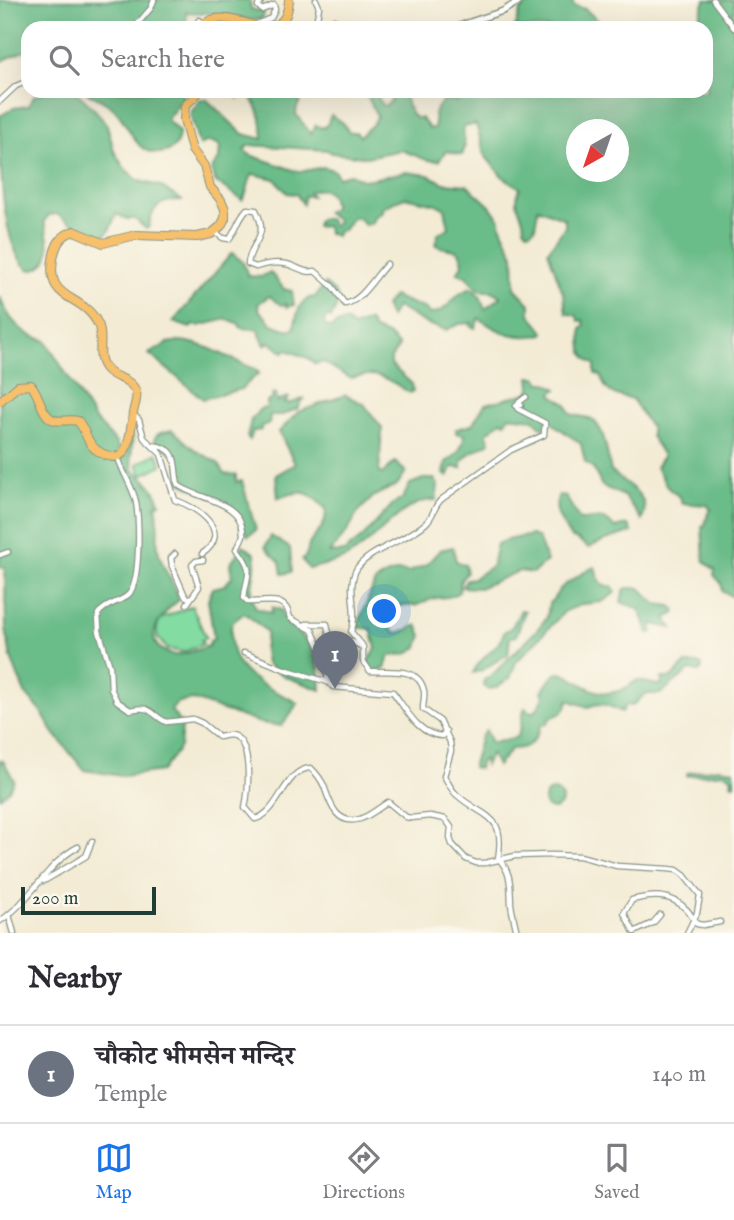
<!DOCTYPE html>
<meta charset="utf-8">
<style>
body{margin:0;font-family:"IM FELL English","Noto Serif Devanagari",serif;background:#f7f7f7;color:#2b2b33}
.compass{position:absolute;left:566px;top:119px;width:63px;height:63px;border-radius:50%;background:#fff;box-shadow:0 7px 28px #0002;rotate:220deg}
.scale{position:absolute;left:21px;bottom:18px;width:135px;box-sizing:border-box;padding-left:7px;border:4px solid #1f3d34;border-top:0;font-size:19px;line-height:24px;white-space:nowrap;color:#1f3d34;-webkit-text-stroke:5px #fbf7ec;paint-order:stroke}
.you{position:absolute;left:385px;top:612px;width:24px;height:24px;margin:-18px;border:5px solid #fff;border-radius:50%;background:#1a73e8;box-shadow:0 0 0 10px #1a73e833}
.badge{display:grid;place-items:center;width:46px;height:46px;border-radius:50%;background:#1a73e8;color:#fff;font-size:23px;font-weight:700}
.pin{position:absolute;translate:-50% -58px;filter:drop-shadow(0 2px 4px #0008)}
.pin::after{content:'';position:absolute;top:37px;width:24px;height:21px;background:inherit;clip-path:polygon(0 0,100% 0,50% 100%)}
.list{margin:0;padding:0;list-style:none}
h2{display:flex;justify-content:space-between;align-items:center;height:91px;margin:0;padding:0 28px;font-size:30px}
h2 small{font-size:23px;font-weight:400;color:#7c7c81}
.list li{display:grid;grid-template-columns:46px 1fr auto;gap:21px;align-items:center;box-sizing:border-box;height:98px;padding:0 28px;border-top:2px solid #e1e1e2}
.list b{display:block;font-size:26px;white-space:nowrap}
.list p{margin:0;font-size:23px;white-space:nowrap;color:#7c7c81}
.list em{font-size:23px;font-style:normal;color:#7c7c81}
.icon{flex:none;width:38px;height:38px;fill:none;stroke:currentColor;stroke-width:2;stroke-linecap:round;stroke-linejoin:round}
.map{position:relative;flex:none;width:734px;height:933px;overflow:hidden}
.search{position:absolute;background:#fff;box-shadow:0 7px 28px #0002;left:21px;right:21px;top:21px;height:77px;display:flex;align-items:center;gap:18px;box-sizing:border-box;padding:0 24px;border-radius:21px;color:#7c7c81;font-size:26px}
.sheet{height:189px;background:#fff}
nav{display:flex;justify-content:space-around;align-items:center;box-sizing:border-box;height:98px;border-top:2px solid #e1e1e2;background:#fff;font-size:19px;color:#7c7c81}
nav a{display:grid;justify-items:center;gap:4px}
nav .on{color:#1a73e8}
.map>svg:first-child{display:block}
</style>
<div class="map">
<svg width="734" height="933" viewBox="0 0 734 933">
<rect width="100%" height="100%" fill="#fbf7ec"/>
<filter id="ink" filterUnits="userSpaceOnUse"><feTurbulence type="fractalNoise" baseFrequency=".0143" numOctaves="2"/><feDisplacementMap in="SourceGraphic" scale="14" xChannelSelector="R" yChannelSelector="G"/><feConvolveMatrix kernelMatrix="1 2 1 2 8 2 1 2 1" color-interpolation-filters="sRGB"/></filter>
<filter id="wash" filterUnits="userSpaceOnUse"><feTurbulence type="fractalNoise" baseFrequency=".00686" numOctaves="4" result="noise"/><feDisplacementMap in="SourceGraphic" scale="28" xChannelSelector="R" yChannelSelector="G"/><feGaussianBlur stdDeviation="1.57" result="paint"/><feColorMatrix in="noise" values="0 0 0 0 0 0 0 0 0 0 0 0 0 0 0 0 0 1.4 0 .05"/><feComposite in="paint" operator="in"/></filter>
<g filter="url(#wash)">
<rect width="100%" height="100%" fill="#f3ebd4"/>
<g fill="#83dca2" stroke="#518c6b" stroke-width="2">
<path d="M157,453L162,465L142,475L137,464Z"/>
<path d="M192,606L206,638L201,640L203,644L184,652L167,649L157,637V627L160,619Z"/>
</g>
<g fill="#6abc88" stroke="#447c5e" stroke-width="2" fill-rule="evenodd">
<path d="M0,0H250L251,9L264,12L262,19L251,20L220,14L186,12L187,28H28V49L0,62Z"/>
<path d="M531,0H572L574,6L585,9L606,28H513L516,26L520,11Z"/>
<path d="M705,0H734V597L723,592L721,583L714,575L715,570L704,561L702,526L705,525L708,513L711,510L707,505L681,503V498L668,488L656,467L663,456L651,436V427C645,422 638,406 632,399C616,396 604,393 601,375L595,374V364C578,355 582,345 581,329L585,326L583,320L579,321L577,316L566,313L564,296L548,251L565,227V219L538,208L535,228L529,232L524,228C525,213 511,207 520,188L502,176L485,156L476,124L464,127C461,137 468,145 462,155L446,151L439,161L427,160L401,150L366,157L332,153L327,150L249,145L244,150L250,155L299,172L324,167L335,171L338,177L350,174L363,180L371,179L406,172L428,175L444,183L467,185L490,206L500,220V225L514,255L515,288L530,304V314L544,332L543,334C520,340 498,333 479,318L475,328L470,326L472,323L459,324L446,330L427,324L397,307L390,317L385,306L393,296L426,309L429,314C453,311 450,294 472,288L480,296L485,309L501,297L492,291H480L466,276L457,273L463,264C460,243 450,253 436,245L438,234L449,228L445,209L436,204L404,197L382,208L383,212L374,217L373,222L365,225L360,219L353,217L343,230L338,231L336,236L328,233L327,226L317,227L316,225L319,219H328L333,226L338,221L326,212L333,208C334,192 323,185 309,192L312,196H304L303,204L296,194L287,193L275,179L253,174C247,182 249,192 242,200L215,181L211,170L219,159L220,146C212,140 207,141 199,145L190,114L200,99H206L243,134L263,139C262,120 261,108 247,94L238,98L239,91H307L297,107L296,114L311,134L316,125L322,128L327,125L331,115L342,122L349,132H356L360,136L373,124L377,116L365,91H375L382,105L386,106L398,92L401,91C409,100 406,112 416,118H421L430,129L435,127L434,113L443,100L458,102V94L455,91H706V28H670L696,27ZM576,130H618V172H576Z"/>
<path d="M47,91H75L96,111L107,125L114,151L125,169L139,181L160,186L181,200C161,200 151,207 149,227L146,229L135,219H127L116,214L109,231L103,237L87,233L57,214L49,215L44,221C49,240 56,266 30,270C0,252 0,156 0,116L14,108L28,106L34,96Z"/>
<path d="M84,91H182L183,100L168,117V121L179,132C179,141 175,150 165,152C133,159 132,124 112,107C104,101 93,96 84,91Z"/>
<path d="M232,253L243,262L248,276L261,277L270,272L284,289L292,291L294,305L286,307V304L281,305L269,296L258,304L259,310L272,324L285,329H294C297,315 298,298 315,297L325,284L336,293L339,301L331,318L328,316L324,321L325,326L333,328L334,325L346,321L353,327L369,321L374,330L388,335L399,346L391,358V365L412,384L413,391L410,393C397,385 383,374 367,375C360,375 356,378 350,378L323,362L315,364L308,358L287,350L283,352L269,342L265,345L257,329L241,328L238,323L227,319L198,326L194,325L190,328L173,322Z"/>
<path d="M0,296C7,318 22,336 45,340L95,420L114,440L124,458L133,434L131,458L133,470C145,479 156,488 160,503L156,505C160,520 156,534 158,549C161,568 174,582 179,600C167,609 142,635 161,649C166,653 171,655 177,655C188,654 198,649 209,646L210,641L214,639L208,600L213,588L225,585L232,577L230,564L243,545L255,554C258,577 246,587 256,608L272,613V607L281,610C287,628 299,631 310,645C319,658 320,675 321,690L286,677L266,664L264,649L267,632L245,613C231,622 230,623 231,639C233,678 268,686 298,703L282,726L260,723L194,700L178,702L171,710L182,726L180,747L162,771L122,776L84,770L53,732L40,710L25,693L11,658L6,629L5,569L0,567Z"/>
<path d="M180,341C207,343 230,360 255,369L259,373L241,389L203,399L149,354L168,343Z"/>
<path d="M530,377H537L541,383H547L557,389L552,393L553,395L566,404L571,414C578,417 588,416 594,421C606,432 607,456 611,471C625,485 653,494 642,520L624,496L602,486L593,468L585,462L581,444L552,423H545V428H542L533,419L509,416L505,423L501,421L486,434L490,441L489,443L470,453L462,461V468L452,467L448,477L444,474L446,462C456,457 464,446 464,435L456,433V429L472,425L485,404L528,393L531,387Z"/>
<path d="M275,393L277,396V402L287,397L289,398L284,403H292L305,398L300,403L299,408L282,415H270L269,424L261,426V430L253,431L250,440L247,437L251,420L260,409L267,408V401L273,399L272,394Z"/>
<path d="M345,395L364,404L382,428L379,473L382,474L395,462L406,472L397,485L374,496L358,512L347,532L329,553L344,552L363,537L393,504L403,498L410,484L423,479H434L438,485L436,500C402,499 379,539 351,555C339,563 323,565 309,569L302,560C310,554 306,546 312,540C321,528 326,525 326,509C307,490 303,489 278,498L276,475L295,464L279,432L298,412Z"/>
<path d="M172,430L195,450L218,463L225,474L236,475V482L242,481L256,530L248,536L233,506L182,483L177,456L154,443C154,433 163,432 172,430Z"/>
<path d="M559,495L566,497L580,520C594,520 605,513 614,528L628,525L632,532C616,537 603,539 589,548L578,540L570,537C563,524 551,510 559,495Z"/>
<path d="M532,535L538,538L547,561L533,573L519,571L479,588L462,587L467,579L474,578L492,566L497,544L506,540Z"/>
<path d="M271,536L290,548L292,572L282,574L280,562L265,547Z"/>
<path d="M453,547L456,561L465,565L467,572L461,580L459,592C446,600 448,596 436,598C419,602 422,608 401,605L392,611L390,628L396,633L405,631L417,625L422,635L418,647L406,654L389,656L385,669L377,672L372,670L368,663L376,648L371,629L357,627L375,582L386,575L398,571L409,572L426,565L440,550Z"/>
<path d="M595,567L599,580L606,587L612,586L616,592L602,602L583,604L565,611L516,662L510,678L495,688L488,689L483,685L484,680L491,676L536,631L547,617L549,603C555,599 556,594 560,589C564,584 590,568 595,567Z"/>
<path d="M627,588H640L656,604L671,606L675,609L674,614L666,618L672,628L653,624L651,627L653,632L649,634C644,626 645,614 637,608C633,605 627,606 621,602L624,590Z"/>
<path d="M521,610L525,611L516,636L510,637L508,655C495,659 484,673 473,673C480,656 500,649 504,632L512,627Z"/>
<path d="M685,664H701L702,669L699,672L690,670L660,694H645L632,706L626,705L622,712C611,706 600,701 588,707L568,700C567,710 561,715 551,717L547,723L541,725C535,742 530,749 511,749L497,766L491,754L485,765L484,759L480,763L479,769L472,767L481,737L486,730L491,743L517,737C523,727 520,718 525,708L532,713L537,709L544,697L542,691C546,686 551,676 556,674C572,667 597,715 637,680L657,685L662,684V678H671Z"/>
<path d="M0,760L4,762L14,780L9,790L0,797Z"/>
<path d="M717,768L734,770V784L731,783L732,778L725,773L687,776V773Z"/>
<circle cx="553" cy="800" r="9"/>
</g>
</g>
<g filter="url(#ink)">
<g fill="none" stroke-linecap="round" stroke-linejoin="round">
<g stroke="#899484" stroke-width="7">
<g id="minor">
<path d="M316,0L319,7L317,18L320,22L333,20L365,28"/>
<path d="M713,0L734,28"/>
<path d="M256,24L271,18L275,10L274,5L262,10L258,6L262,0"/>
<path d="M134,28L151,8L154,0"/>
<path d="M194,28L199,20L205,23"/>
<path d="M0,101L16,86L28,81"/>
<path d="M215,232L223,238L229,239C237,229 238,218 247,209L256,210C270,239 250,241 248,264L256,267C265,264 276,262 286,264C297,266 304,274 315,271L332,286L345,304C362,301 375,276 387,264"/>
<path d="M134,415L139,420L144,438L161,454L175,500C197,507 234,532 202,554"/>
<path d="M152,445C181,448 173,464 178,485C198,500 243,500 243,534C243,539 238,544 237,549C256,573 246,573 244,598L248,602C266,603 286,594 290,618L312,630L325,659L328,682L333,687L393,692C406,709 418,735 442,736L446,731"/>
<path d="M118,457C122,472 133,487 136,502C139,520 141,580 129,594C120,603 106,603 98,614L99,631L110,667L111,689L117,701L130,710C152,705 149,713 166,722L193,719L202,723L219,737C222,737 226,735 230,735C253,737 249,791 245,807L255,819C280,813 284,769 311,768C316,773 321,779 324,786C330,803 336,826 360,819C370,816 379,808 388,802L406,817L411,818L430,816L445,819L451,827L450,838L452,844L466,859L476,863H485L515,856L552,855L580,856L617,866L668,869L677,870L684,875L700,895L697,913L687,933"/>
<path d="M175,554L171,558L172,566L185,596L189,598"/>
<path d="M0,555L8,552"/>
<path d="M187,604L199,587L192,565L196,561L203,560"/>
<path d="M306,624H327L330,638L348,652L351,650L350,641L363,647V661L370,671C388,673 419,665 424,691C425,697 423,703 423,709L440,721L450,742L451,751L444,776C448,782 451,790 457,795C484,819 506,813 498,859"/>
<path d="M362,645L351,632C359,612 347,591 355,572C364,551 411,539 427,522C434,515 434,505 442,499L511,450L544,435L545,423L518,409L516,406L521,405L518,403L526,397"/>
<path d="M244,653L284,669L328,682L333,661L330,639"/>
<path d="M499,859C512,874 510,885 511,904C512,913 515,923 517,933"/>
<path d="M44,881L86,856L92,841"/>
<path d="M9,915L14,933"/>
<path d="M660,915L653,923L634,932L624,913L632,900C652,895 671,893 687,910C691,914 693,920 697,924L703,925L720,922"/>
<path d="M0,921C30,902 48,862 78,847"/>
</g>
</g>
<g stroke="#899484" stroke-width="8">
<path id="tertiary" d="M452,28L503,11L521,0"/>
</g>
<g stroke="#899484" stroke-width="10">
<g id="trunk">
<path d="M202,28C213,9 246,24 263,28"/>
<path d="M271,28C285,23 288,13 289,0"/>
<path d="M0,401L18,386L31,385C40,394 41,416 54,420C61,422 71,419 78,421C86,430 87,445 98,451C130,471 130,434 133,413C134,406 138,398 136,392C131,378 115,379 107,370C94,357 105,338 98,324C82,291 43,304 54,254C57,242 62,235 74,231L103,243L136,235L197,237L211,234L221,226L225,218V209L221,200L210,187L204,166L192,150L184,120L185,106L200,91"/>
</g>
</g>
<use href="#minor" stroke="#fff" stroke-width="4.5"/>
<use href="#tertiary" stroke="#fff" stroke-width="5"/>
<use href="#trunk" stroke="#f7c06c" stroke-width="8"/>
</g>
</g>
</svg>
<svg class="compass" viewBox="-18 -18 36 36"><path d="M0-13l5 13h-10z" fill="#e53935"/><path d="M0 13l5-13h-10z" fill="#7c7c81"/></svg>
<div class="scale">200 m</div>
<div class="you"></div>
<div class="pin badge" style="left:335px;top:689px;background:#6b7280">1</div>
<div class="search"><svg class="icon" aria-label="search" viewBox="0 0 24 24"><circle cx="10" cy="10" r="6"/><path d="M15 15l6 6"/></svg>Search here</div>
</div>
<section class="sheet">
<h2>Nearby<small></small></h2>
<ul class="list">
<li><span class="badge" style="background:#6b7280">1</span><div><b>चौकोट भीमसेन मन्दिर</b><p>Temple</p></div><em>140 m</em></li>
</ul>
</section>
<nav>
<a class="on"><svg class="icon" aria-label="map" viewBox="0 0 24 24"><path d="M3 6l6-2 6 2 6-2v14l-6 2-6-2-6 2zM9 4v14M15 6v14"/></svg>Map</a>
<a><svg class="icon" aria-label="directions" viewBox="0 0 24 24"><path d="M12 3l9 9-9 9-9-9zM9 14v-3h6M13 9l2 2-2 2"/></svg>Directions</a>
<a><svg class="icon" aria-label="saved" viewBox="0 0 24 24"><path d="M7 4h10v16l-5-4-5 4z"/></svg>Saved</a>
</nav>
